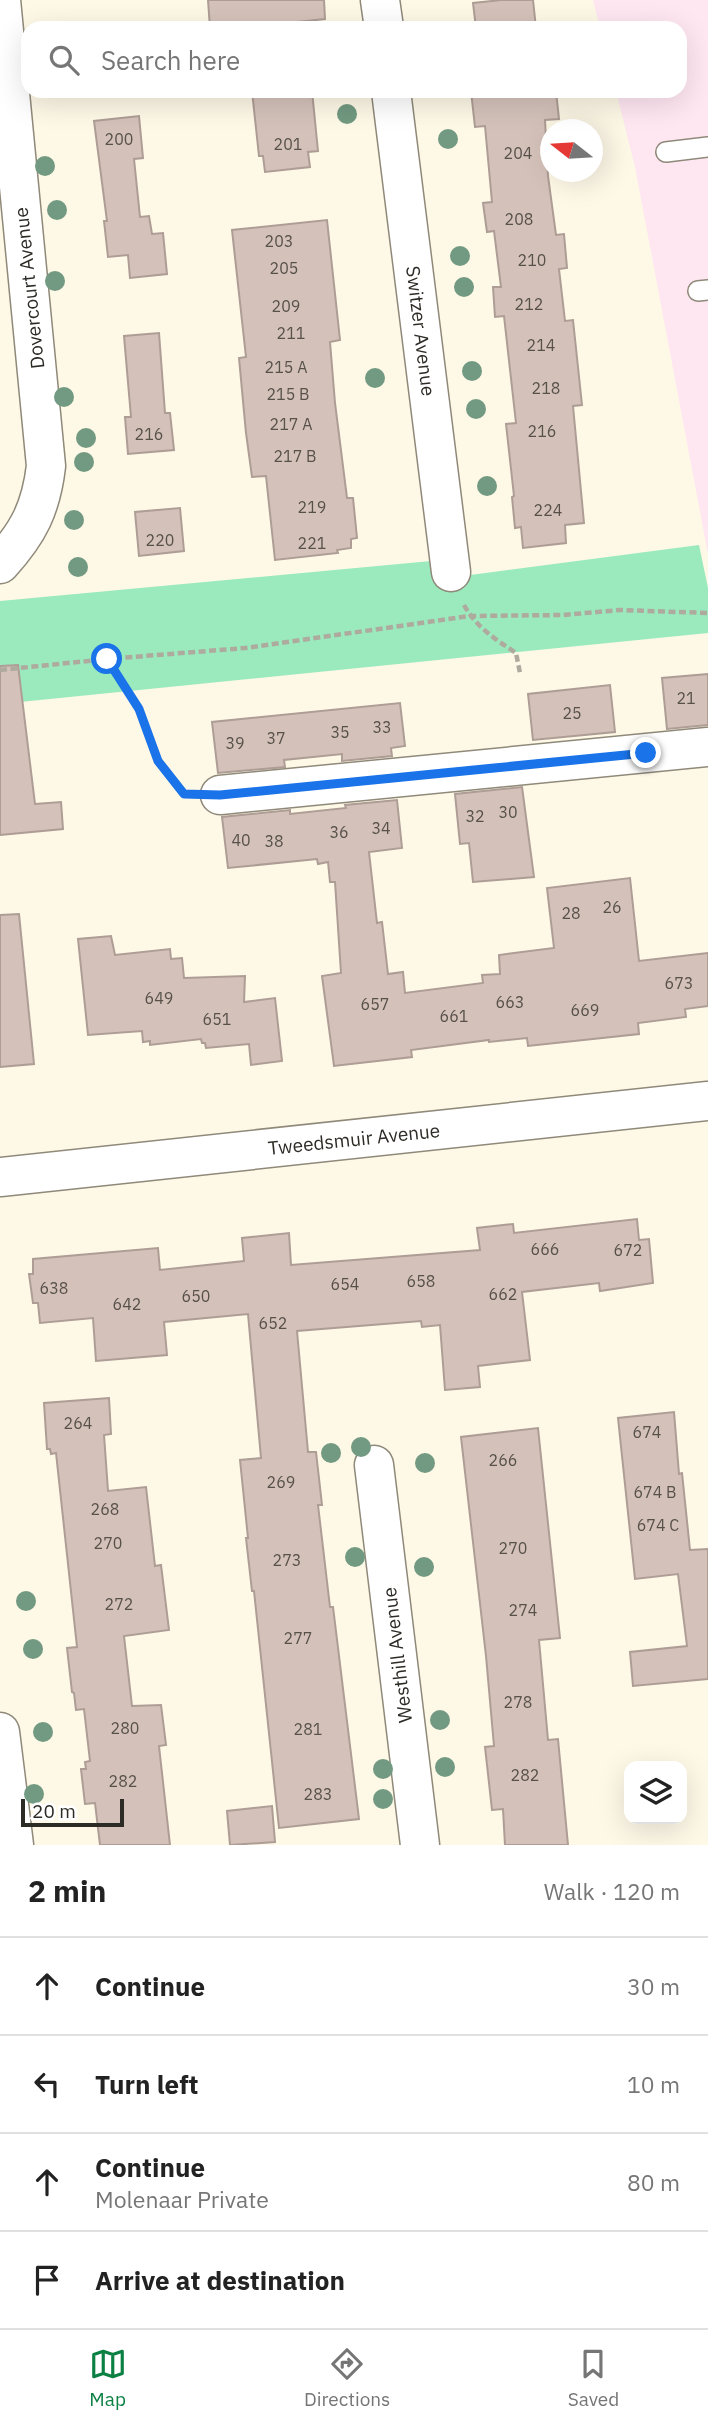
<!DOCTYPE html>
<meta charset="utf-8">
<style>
body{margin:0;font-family:"IBM Plex Sans",sans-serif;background:#f2f2f2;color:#222}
.controls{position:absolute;right:21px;bottom:21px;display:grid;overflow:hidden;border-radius:14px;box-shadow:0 7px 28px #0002}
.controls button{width:63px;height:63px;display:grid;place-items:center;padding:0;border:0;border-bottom:2px solid #e0e0e0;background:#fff;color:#222;font:35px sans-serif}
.compass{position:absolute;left:540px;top:119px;width:63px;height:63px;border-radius:50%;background:#fff;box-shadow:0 7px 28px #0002;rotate:287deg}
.scale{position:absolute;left:21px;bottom:18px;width:103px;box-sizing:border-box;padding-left:7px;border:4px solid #2d2b25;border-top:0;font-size:19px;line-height:24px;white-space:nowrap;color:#2d2b25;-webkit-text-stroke:5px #fff;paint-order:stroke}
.stop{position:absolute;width:21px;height:21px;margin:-16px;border:5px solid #1a73e8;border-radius:50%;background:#fff}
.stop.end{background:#1a73e8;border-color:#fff;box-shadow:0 2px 7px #0008}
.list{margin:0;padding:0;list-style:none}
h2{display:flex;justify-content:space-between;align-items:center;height:91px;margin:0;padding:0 28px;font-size:30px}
h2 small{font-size:23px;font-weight:400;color:#767676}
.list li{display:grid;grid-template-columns:46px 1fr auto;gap:21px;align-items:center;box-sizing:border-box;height:98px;padding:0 28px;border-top:2px solid #e0e0e0}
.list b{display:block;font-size:26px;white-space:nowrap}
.list p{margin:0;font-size:23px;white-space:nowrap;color:#767676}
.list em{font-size:23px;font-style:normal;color:#767676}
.icon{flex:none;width:38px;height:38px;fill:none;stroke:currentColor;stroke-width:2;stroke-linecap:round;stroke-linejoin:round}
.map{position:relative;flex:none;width:708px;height:1845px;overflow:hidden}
.search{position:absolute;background:#fff;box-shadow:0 7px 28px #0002;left:21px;right:21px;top:21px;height:77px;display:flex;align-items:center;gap:18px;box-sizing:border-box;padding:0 24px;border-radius:21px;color:#767676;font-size:26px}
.sheet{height:483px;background:#fff}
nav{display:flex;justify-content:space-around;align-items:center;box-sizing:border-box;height:98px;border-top:2px solid #e0e0e0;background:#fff;font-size:19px;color:#767676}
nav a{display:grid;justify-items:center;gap:4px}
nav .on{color:#0b8043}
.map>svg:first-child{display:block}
</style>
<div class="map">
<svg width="708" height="1845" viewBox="0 0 708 1845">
<rect width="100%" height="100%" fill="#fef8e7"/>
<path fill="#ffe7f2" d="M593,0H708V554L635,167L616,91H680V28H600Z"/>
<path fill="#9aeabe" d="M699,545L708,588V633L0,704V601L431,561L432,580Z"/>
<g fill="#d4c2ba" stroke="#ae9d95" stroke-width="2">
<path d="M208,0H324L325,19L239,28H210Z"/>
<path d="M501,0H533L536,28H476L473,3Z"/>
<path d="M252,91H312L318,151L308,152L310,167L265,172L263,156H259Z"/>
<path d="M471,91H556L559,119L545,120L548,176L556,235L564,234L567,268L559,269L565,321L573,320L582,405L573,406L584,523L565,525L566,543L523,548L521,527L515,528L512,497L514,496L506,424L516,423L504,316L495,317L493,287H501L494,231L487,232L483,203L492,202L485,126L475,127Z"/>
<path d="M139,116L143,158L134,159L140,217L149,216L152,234L163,233L167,274L130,278L128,255L108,257L104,221H107L94,121Z"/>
<path d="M327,220L340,340L330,342L335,403L347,498H353L357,538L351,539V548L337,550L338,553L275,560L266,476L252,477L246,433L239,358L246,357L232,230Z"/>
<path d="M159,333L165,413H170L174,450L128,454L125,417H131L124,336Z"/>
<path d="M180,508L184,551L139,556L135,512Z"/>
<path d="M18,665L35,804L61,802L63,829L0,835V666Z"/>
<path d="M708,674V725L667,729L662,678Z"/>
<path d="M610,685L615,732L533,740L528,694Z"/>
<path d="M400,703L405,746L391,748L392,756L342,761V754L284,760L285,767L218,773L212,722Z"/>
<path d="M522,787L534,877L473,882L469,843L460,844L455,794Z"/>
<path d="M397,800L402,848L369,852L377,923L382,922L388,974L403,972L405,993L483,983L482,975L500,974L499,955L554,948L547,888L630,878L639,961L708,953V1006L685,1009L686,1017L638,1023L639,1034L528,1046L527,1038L489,1042V1040L411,1050L412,1057L334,1066L322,976L341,973L335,882H330L328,862L318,864L317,859L228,868L222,817L290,810V814L346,808L345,805Z"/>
<path d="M19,914L34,1064L0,1067V915Z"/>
<path d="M111,936L115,955L170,949L171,959L182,958L184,978L245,976L244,1002L275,998L282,1061L251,1065L249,1044L206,1048L205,1043H202L201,1039L150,1045V1041L143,1042L142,1031L88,1035L78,939Z"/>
<path d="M637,1219L639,1240L649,1239L653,1283L600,1291L599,1283L522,1292L530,1360L478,1366L480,1387L445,1390L440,1325L422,1327L421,1321L297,1331L308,1452H316L322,1505H318L330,1607H333L359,1819L279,1828L254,1591H252L246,1538H248L240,1460L261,1458L248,1314L164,1322L167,1355L96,1361L93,1318L40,1323L38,1303H33L29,1274H33V1259L158,1248L160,1270L244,1261L242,1238L289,1233L291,1265L480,1250L477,1228L513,1224L514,1233Z"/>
<path d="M109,1398L111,1434L104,1435L108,1491L146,1487L155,1566L161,1565L169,1630L124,1636L132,1706L161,1705L166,1745L159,1746L170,1845H100L95,1803L85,1804L81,1769H86L85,1762L90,1761L84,1709L76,1710L74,1693L72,1692L67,1648L77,1647L56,1453L51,1454L50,1449H47L44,1403Z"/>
<path d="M674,1412L679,1474L682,1473L690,1550L708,1549V1679L633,1686L630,1652L687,1646L678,1574L635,1579L618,1418Z"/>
<path d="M538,1428L560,1638L539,1640L548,1740L558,1739L568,1845H505L503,1809L492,1810L485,1747L494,1746L486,1656L461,1437Z"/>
<path d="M272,1806L275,1842L230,1845L227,1811Z"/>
</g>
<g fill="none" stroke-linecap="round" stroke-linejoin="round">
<g stroke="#8f897a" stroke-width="22">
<g id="service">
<path d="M666,152L708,147"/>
<path d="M698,291L708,290"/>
</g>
</g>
<g stroke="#8f897a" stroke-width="41">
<g id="minor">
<path d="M380,0L384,28"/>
<path d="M391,91L451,572"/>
<path d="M0,564C29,532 41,508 46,466L1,0"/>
<path d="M220,795L708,747"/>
<path d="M0,1177L708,1101"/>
<path d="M374,1465L420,1845"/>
<path d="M0,1732L14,1845"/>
</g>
</g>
<g stroke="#aeaa9d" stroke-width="4.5" stroke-dasharray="7 3.5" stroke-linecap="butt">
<path d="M464,605C476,627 495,639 516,653L520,673"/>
<path d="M107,659L139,709L158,761L184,794"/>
<path d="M0,670L107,659L245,648L470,616L563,615L620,610L708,613"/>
</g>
<use href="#service" stroke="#fff" stroke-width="19"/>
<use href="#minor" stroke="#fff" stroke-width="38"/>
</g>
<g fill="#729981">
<circle cx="347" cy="114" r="10"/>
<circle cx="448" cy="139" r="10"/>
<circle cx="45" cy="166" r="10"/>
<circle cx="57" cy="210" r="10"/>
<circle cx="460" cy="256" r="10"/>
<circle cx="55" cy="281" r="10"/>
<circle cx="464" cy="287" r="10"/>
<circle cx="472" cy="371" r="10"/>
<circle cx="375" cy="378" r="10"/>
<circle cx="64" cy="397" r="10"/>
<circle cx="476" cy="409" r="10"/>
<circle cx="86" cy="438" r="10"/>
<circle cx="84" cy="462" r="10"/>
<circle cx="487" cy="486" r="10"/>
<circle cx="74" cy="520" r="10"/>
<circle cx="78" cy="567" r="10"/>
<circle cx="361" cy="1447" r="10"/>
<circle cx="331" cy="1453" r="10"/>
<circle cx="425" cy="1463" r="10"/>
<circle cx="355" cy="1557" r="10"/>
<circle cx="424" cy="1567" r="10"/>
<circle cx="26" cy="1601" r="10"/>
<circle cx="33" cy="1649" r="10"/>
<circle cx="440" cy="1720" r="10"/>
<circle cx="43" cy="1732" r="10"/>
<circle cx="445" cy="1767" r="10"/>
<circle cx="383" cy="1769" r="10"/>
<circle cx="34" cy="1794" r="10"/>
<circle cx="383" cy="1799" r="10"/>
</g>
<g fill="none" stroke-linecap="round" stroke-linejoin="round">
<path stroke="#1a73e8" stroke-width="9" d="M107,659L139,709L158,761L184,794L220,795L646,753"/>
</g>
<g text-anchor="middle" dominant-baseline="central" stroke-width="7" stroke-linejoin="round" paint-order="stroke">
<g font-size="16" fill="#57514a">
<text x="119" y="139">200</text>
<text x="288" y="144">201</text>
<text x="518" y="153">204</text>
<text x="519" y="219">208</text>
<text x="279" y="241">203</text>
<text x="532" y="260">210</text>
<text x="284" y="268">205</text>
<text x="529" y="304">212</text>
<text x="286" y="306">209</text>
<text x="291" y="333">211</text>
<text x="541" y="345">214</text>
<text x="286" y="367">215 A</text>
<text x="546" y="388">218</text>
<text x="288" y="394">215 B</text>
<text x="291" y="424">217 A</text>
<text x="542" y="431">216</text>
<text x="149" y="434">216</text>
<text x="295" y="456">217 B</text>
<text x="312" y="507">219</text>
<text x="548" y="510">224</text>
<text x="160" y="540">220</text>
<text x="312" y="543">221</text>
<text x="686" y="698">21</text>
<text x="572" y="713">25</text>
<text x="382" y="727">33</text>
<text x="340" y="732">35</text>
<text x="276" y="738">37</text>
<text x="235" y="743">39</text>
<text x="508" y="812">30</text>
<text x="475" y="816">32</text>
<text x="381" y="828">34</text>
<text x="339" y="832">36</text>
<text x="241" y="840">40</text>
<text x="274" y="841">38</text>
<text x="612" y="907">26</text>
<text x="571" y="913">28</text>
<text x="679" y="983">673</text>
<text x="159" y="998">649</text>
<text x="510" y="1002">663</text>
<text x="375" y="1004">657</text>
<text x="585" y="1010">669</text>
<text x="454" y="1016">661</text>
<text x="217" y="1019">651</text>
<text x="545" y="1249">666</text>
<text x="628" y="1250">672</text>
<text x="421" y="1281">658</text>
<text x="345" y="1284">654</text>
<text x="54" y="1288">638</text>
<text x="503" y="1294">662</text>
<text x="196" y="1296">650</text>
<text x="127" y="1304">642</text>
<text x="273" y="1323">652</text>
<text x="78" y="1423">264</text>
<text x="647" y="1432">674</text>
<text x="503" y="1460">266</text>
<text x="281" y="1482">269</text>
<text x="655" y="1492">674 B</text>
<text x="105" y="1509">268</text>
<text x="658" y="1525">674 C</text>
<text x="108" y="1543">270</text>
<text x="513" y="1548">270</text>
<text x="287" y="1560">273</text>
<text x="119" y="1604">272</text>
<text x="523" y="1610">274</text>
<text x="298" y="1638">277</text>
<text x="518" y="1702">278</text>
<text x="125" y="1728">280</text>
<text x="308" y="1729">281</text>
<text x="525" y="1775">282</text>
<text x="123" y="1781">282</text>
<text x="318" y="1794">283</text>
</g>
<g font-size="19" fill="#2d2b25" stroke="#fff">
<text transform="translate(29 288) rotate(-96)">Dovercourt Avenue</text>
<text transform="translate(421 331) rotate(83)">Switzer Avenue</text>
<text transform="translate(354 1139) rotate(-6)">Tweedsmuir Avenue</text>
<text transform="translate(397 1655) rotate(-97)">Westhill Avenue</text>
</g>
</g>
</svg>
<div class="controls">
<button><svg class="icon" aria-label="layers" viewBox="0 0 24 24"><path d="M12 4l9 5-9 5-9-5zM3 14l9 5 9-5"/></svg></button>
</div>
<svg class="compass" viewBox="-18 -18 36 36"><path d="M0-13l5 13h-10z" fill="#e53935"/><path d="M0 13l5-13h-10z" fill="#767676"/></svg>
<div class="scale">20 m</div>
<div class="stop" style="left:107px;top:659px"></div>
<div class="stop end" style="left:646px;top:753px"></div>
<div class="search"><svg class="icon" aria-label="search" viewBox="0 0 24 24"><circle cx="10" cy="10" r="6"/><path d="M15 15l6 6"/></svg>Search here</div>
</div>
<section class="sheet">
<h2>2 min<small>Walk · 120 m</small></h2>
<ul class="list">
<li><svg class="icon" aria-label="ahead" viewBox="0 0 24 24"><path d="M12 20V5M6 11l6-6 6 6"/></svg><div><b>Continue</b></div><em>30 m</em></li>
<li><svg class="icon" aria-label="left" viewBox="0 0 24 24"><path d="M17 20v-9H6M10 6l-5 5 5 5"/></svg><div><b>Turn left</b></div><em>10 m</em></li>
<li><svg class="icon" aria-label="ahead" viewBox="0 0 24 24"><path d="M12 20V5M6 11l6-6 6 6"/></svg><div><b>Continue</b><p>Molenaar Private</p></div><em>80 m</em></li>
<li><svg class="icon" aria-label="arrive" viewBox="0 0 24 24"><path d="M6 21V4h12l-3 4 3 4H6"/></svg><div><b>Arrive at destination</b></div></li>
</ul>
</section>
<nav>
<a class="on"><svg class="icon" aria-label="map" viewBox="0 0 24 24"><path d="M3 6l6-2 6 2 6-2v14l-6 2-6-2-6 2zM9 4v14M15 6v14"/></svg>Map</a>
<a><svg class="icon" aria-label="directions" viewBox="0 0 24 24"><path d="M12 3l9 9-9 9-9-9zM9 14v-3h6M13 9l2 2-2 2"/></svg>Directions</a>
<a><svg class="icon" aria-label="saved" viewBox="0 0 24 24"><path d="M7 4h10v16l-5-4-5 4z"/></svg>Saved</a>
</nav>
